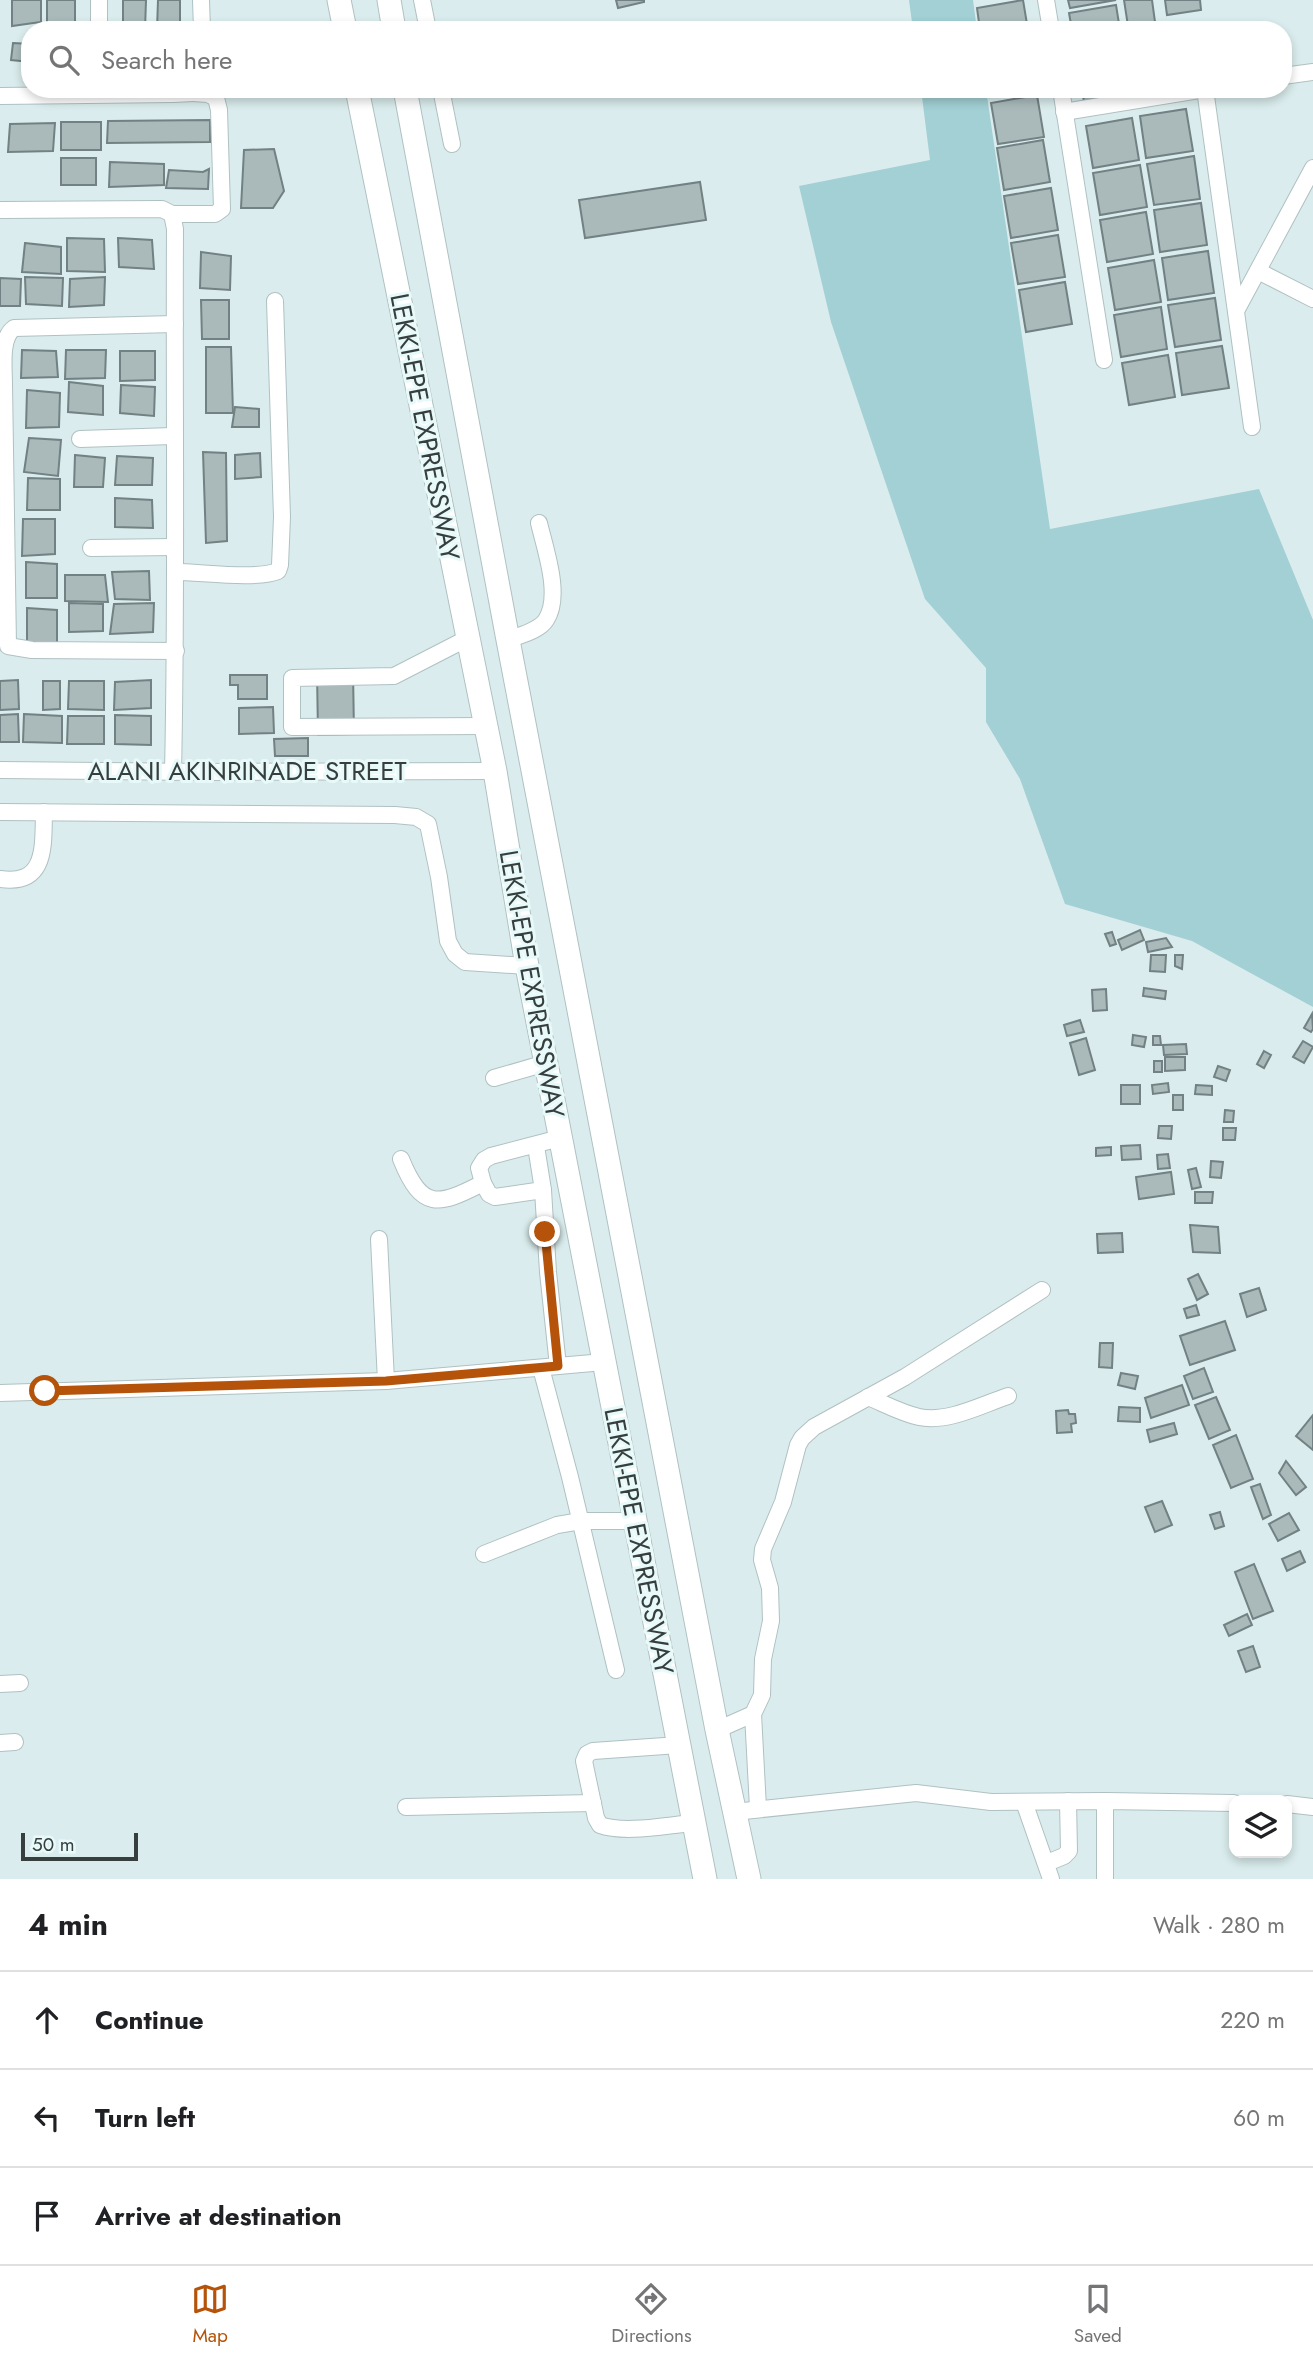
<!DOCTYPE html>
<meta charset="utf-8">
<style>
body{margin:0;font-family:Jost,sans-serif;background:#f6f6f6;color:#202124}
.controls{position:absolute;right:21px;bottom:21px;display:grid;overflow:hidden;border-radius:14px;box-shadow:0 4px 10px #0003}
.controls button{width:63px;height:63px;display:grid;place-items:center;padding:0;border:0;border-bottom:2px solid #e0e0e0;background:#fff;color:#202124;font:35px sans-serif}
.scale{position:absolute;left:21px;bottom:18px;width:117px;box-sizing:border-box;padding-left:7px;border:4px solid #373e3e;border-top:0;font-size:19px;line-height:24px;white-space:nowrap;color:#373e3e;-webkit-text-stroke:5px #e8f9fa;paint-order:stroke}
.stop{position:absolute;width:21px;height:21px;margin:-16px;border:5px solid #b45309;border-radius:50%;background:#fff}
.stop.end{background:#b45309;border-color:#fff;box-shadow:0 2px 7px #0008}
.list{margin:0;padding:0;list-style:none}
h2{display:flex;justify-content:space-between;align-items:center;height:91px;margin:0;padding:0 28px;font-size:30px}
h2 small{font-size:23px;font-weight:400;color:#757577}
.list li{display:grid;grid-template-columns:46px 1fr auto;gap:21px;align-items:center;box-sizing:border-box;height:98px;padding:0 28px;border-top:2px solid #e0e0e0}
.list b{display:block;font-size:26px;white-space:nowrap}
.list em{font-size:23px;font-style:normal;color:#757577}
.icon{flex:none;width:38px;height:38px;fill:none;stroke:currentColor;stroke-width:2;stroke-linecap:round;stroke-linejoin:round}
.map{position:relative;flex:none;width:1313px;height:1879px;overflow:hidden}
.search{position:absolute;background:#fff;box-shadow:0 4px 10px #0003;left:21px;right:21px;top:21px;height:77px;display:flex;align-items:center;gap:18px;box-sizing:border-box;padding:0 24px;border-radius:28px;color:#757577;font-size:26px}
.sheet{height:385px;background:#fff}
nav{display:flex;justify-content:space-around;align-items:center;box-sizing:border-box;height:98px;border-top:2px solid #e0e0e0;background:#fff;font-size:19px;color:#757577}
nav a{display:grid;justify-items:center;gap:4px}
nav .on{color:#b45309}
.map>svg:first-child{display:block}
</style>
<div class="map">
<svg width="1313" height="1879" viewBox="0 0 1313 1879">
<rect width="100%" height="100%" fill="#daeced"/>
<g fill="#a2d0d4">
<path d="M909,0H973L977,30H913Z"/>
<path d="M921,89H986L1050,529L1259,489L1313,620V1007L1192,941L1065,904L1020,779L986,722V668L925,599L831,322L799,186L930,160Z"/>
</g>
<g fill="#aababb" stroke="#728183" stroke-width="2">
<path d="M12,0H41V22L12,26Z"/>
<path d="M47,0H75V25L47,27Z"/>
<path d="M123,0H146L145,30H123Z"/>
<path d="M158,0H180V30H157Z"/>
<path d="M616,0H644V2L618,8Z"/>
<path d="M1023,0L1028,30H980L977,8Z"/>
<path d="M1068,0H1116L1070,8Z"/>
<path d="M1124,0H1152L1155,22L1128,26Z"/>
<path d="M1165,0H1200L1201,10L1167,15Z"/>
<path d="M1116,5L1120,30H1072L1069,13Z"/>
<path d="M13,43L30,44V62L11,60Z"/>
<path d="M989,89H1035L990,97Z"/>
<path d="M1082,89H1129L1130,94L1084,102Z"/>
<path d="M1037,95L1044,137L998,144L991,103Z"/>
<path d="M1186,109L1193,151L1146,158L1140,116Z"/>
<path d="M1132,118L1139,160L1093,168L1086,126Z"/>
<path d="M210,120V142L107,143L108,121Z"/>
<rect x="61" y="122" width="40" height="28"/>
<path d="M55,123L53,151L8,152L10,124Z"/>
<path d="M1043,140L1050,182L1004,190L997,148Z"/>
<path d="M274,149L284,191L273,208H241L244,150Z"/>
<path d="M1194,156L1200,199L1154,205L1147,164Z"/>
<rect x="61" y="158" width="35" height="27"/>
<path d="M110,162L164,164V185L109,187Z"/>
<path d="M1140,165L1147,207L1100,215L1093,173Z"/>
<path d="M209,169L208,189L166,188L169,170L203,172Z"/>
<path d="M700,182L706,220L585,238L579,200Z"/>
<path d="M1051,188L1058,230L1011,238L1004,196Z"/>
<path d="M1201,203L1207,245L1160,252L1154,210Z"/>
<path d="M1146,212L1153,254L1107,262L1100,220Z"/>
<path d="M1058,235L1065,277L1018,284L1011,243Z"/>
<path d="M67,238L104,239L105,272L67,271Z"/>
<path d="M118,238L152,240L154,269L119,267Z"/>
<path d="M25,243L61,247V274L22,272Z"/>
<path d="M1208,251L1214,293L1168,300L1162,258Z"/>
<path d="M201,252L231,256L230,290L200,288Z"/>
<path d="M1154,260L1161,302L1115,310L1108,268Z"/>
<path d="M25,277L63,278L62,306L26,304Z"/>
<path d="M105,277L104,305L69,307L70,279Z"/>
<path d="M0,278L21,279L20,306H0Z"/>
<path d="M1065,282L1072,324L1026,332L1019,290Z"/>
<path d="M1215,298L1221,340L1175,347L1168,305Z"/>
<path d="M201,300H229V339H202Z"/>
<path d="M1161,307L1167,349L1121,357L1114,315Z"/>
<path d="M1222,346L1229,388L1182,395L1176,353Z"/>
<path d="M206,347H231L233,413H206Z"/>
<path d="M22,350L56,351L58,377L21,378Z"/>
<path d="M66,350H106L105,378L65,379Z"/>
<path d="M120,351H155V380L120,381Z"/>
<path d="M1168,355L1175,397L1129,405L1122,363Z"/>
<path d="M69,382L103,386V415L68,412Z"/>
<path d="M121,385L155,387L154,416L120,413Z"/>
<path d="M27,390L60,393L59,427L26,428Z"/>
<path d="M235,407L259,409V427H232Z"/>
<path d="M29,438L61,440L58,476L24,472Z"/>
<path d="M203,452L226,453L227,541L206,543Z"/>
<path d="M260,453L261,477L235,479V455Z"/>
<path d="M75,455L105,458L103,487H74Z"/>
<path d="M117,456L153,458L152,485H115Z"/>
<path d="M28,478L60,479V510H27Z"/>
<path d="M115,498L152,500L153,528L115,527Z"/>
<path d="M23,519H55V554L22,556Z"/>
<path d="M26,562L57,564V598H26Z"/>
<path d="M149,571L150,600L115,599L112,572Z"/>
<path d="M65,575H105L108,602L65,601Z"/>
<path d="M69,603L103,604V631L69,632Z"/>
<path d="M154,603L153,632L110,634L114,604Z"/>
<path d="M27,608L57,610V645L27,642Z"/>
<path d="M353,671L354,734L318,735L317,672Z"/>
<path d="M230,675H267V699H238V685H230Z"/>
<path d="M18,680L19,709L0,710V681Z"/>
<path d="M151,680V708L114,710L115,682Z"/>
<path d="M43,681H60V709L43,710Z"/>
<path d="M69,681H104V710L68,709Z"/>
<path d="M273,707L274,733L239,734V708Z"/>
<path d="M18,714L19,742H0V715Z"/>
<path d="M24,714L62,716V743L23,742Z"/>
<path d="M115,715L151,716V745L115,744Z"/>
<path d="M68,716H104V744H67Z"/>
<path d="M308,738V756H275L274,739Z"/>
<path d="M1140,930L1144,940L1122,950L1118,940Z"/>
<path d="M1112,932L1116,944L1110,946L1105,934Z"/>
<path d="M1166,938L1172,947L1148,952L1146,942Z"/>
<path d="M1151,955H1166L1165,972L1150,971Z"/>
<path d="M1175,955H1183L1182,969L1175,966Z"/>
<path d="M1144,988L1166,991L1165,999L1143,996Z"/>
<path d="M1106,989L1107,1010L1093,1011L1092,990Z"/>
<path d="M1312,1014L1313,1029L1311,1032L1304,1028Z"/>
<path d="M1080,1020L1084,1032L1067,1036L1064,1025Z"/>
<path d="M1133,1035L1146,1037L1144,1047L1132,1045Z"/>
<path d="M1153,1036H1160L1161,1045H1153Z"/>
<path d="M1086,1038L1095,1070L1079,1075L1070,1043Z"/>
<path d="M1303,1041L1313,1047L1304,1063L1293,1057Z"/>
<path d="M1186,1044L1187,1054L1164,1055L1163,1045Z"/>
<path d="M1264,1051L1271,1055L1264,1068L1257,1064Z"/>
<path d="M1165,1057H1185V1070L1165,1071Z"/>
<rect x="1154" y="1061" width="8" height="11"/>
<path d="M1218,1066L1230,1070L1226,1081L1214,1077Z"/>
<path d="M1168,1083L1169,1092L1153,1094L1152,1085Z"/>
<rect x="1121" y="1085" width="19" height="19"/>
<path d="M1196,1085L1212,1086V1095L1195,1094Z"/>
<rect x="1173" y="1095" width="10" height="15"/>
<path d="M1225,1110L1234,1111L1233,1122H1224Z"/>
<path d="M1159,1126H1172L1171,1139L1158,1138Z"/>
<path d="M1223,1128H1236L1235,1140H1223Z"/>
<path d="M1140,1145L1141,1159L1122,1160L1121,1146Z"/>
<path d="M1111,1147V1155L1096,1156V1148Z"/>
<path d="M1168,1154L1170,1168L1158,1169L1157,1155Z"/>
<path d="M1211,1161L1223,1162L1221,1178L1210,1177Z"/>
<path d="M1196,1168L1201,1187L1192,1189L1188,1170Z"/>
<path d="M1171,1172L1174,1194L1139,1199L1136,1177Z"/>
<path d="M1195,1192H1213L1212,1203H1195Z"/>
<path d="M1190,1225L1218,1227L1220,1253L1193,1252Z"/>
<path d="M1122,1233L1123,1252L1098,1253L1097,1234Z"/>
<path d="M1198,1274L1208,1294L1197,1300L1188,1279Z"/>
<path d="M1259,1288L1266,1310L1247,1317L1240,1294Z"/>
<path d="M1196,1305L1199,1315L1187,1318L1184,1309Z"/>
<path d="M1225,1321L1235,1350L1190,1365L1180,1336Z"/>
<path d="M1100,1343H1113L1112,1368L1099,1367Z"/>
<path d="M1204,1368L1213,1392L1193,1399L1184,1376Z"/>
<path d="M1121,1373L1138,1376L1135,1389L1118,1385Z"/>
<path d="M1182,1385L1189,1405L1151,1418L1145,1398Z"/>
<path d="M1216,1397L1230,1430L1209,1439L1195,1405Z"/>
<path d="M1119,1407L1140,1408V1422L1118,1421Z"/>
<path d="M1068,1410L1069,1414H1075L1076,1423L1071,1424L1072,1432L1057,1433L1056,1411Z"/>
<path d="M1313,1415V1450L1296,1436Z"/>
<path d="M1174,1423L1177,1434L1150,1442L1147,1430Z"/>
<path d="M1236,1435L1253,1479L1231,1488L1213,1445Z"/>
<path d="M1286,1461L1306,1487L1296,1495L1279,1473Z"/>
<path d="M1260,1484L1271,1515L1263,1519L1251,1487Z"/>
<path d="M1162,1501L1172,1525L1155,1532L1145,1507Z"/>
<path d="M1220,1512L1224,1526L1215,1529L1210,1515Z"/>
<path d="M1289,1513L1299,1530L1278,1541L1269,1524Z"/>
<path d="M1300,1551L1305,1562L1287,1571L1282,1559Z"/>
<path d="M1254,1564L1273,1611L1253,1619L1235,1572Z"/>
<path d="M1247,1614L1252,1625L1229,1636L1224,1625Z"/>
<path d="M1253,1646L1260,1667L1246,1672L1238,1651Z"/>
</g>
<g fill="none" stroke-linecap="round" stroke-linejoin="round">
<g stroke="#b0c1c2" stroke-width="18">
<g id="minor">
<path d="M99,0V30"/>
<path d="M201,0L202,30"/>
<path d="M422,0L428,30"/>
<path d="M1046,0L1051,30"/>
<path d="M1283,76L1313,72"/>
<path d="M441,89L452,144"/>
<path d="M1061,89L1104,360"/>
<path d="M1205,89L1252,427"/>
<path d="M0,96L173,94L193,93L198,89"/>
<path d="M1064,112L1205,89"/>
<path d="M0,210L162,209L172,214L175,229C174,410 177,591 173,772"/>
<path d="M172,214H215L222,209L219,110L216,98L208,94L193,93"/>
<path d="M1258,271L1313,299"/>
<path d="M1236,311L1313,168"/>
<path d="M175,324L14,328C0,338 4,367 4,384L8,646L32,650L176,651"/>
<path d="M80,439L173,436"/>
<path d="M91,548L175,547"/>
<path d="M176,572C201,572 256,580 278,571L280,565L282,517L275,301"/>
<path d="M468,638L394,676L292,678V727L486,726"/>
<path d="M508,640C520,635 539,631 546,620C562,596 545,549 539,523"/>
<path d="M0,770L204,772L495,771"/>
<path d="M0,812L395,815L416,817L428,824L439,877L448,941L455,954L465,962L527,966"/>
<path d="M0,879C47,886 43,846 44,812"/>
<path d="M494,1078L546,1063"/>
<path d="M536,1146L543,1190L548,1272L558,1366"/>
<path d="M401,1159C422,1211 438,1206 483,1183L479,1168L484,1160L491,1156L560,1138"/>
<path d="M483,1183L489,1194L495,1197L543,1190"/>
<path d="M379,1239L386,1381"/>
<path d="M541,1368L570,1477L616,1670"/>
<path d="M0,1393L386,1381L604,1362"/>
<path d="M868,1397C885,1404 901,1413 919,1417C948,1423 981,1405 1008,1396"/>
<path d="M484,1554L557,1525L581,1521H635"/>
<path d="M0,1684L20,1683"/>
<path d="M753,1714L758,1808"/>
<path d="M717,1730L753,1714L762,1695L763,1659L771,1621L770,1588L762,1560L763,1549L783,1502L798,1445L802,1438L814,1427L905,1377L1042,1290"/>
<path d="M0,1743L15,1742"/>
<path d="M679,1745L593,1751L587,1754L584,1761L596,1818L600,1825C625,1834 667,1825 694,1823"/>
<path d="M1105,1801V1879"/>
<path d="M1024,1802L1051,1879"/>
<path d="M1287,1804L1313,1807"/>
<path d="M406,1807L593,1803"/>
<path d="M734,1812L916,1793L991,1802L1105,1801L1234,1803"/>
<path d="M1047,1863L1064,1856L1069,1851L1068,1801"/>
</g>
</g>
<g stroke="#b0c1c2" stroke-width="25">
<g id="highway">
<path d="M339,0L345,30"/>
<path d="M389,0L394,30"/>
<path d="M357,89L495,771L527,966L705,1879"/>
<path d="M405,89L508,640L717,1730L749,1879"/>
</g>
</g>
<use href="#minor" stroke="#fff" stroke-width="16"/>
<use href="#highway" stroke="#fff" stroke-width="23"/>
</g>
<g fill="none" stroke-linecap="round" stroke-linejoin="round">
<path stroke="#b45309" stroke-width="9" d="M45,1391L386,1381L558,1366L545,1232"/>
</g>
<g text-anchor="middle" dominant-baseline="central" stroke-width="6" stroke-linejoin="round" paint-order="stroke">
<g font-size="26" fill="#373e3e" stroke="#e8f9fa">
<text transform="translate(425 427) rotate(79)">LEKKI-EPE EXPRESSWAY</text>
<text x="247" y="771">ALANI AKINRINADE STREET</text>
<text transform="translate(532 984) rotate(80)">LEKKI-EPE EXPRESSWAY</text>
<text transform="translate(639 1541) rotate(79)">LEKKI-EPE EXPRESSWAY</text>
</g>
</g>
</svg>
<div class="controls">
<button><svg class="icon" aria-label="layers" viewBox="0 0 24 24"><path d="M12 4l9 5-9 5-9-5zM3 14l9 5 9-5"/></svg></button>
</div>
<div class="scale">50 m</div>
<div class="stop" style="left:45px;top:1391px"></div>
<div class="stop end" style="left:545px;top:1232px"></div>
<div class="search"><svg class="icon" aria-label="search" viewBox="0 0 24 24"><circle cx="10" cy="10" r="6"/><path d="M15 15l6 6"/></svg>Search here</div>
</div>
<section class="sheet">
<h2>4 min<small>Walk · 280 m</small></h2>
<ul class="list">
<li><svg class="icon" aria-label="ahead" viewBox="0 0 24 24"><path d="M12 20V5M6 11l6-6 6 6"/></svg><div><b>Continue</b></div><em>220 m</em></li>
<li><svg class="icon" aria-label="left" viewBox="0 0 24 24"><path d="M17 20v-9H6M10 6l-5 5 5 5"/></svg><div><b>Turn left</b></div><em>60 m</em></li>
<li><svg class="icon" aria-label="arrive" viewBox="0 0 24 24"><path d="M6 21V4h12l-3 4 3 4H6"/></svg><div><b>Arrive at destination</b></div></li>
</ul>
</section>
<nav>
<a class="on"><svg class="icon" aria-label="map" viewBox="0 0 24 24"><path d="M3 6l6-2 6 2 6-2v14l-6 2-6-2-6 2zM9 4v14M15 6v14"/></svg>Map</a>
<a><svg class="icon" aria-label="directions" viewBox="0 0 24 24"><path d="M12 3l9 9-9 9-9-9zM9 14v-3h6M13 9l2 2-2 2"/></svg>Directions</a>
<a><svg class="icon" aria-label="saved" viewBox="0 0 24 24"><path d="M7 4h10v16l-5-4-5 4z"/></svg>Saved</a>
</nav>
